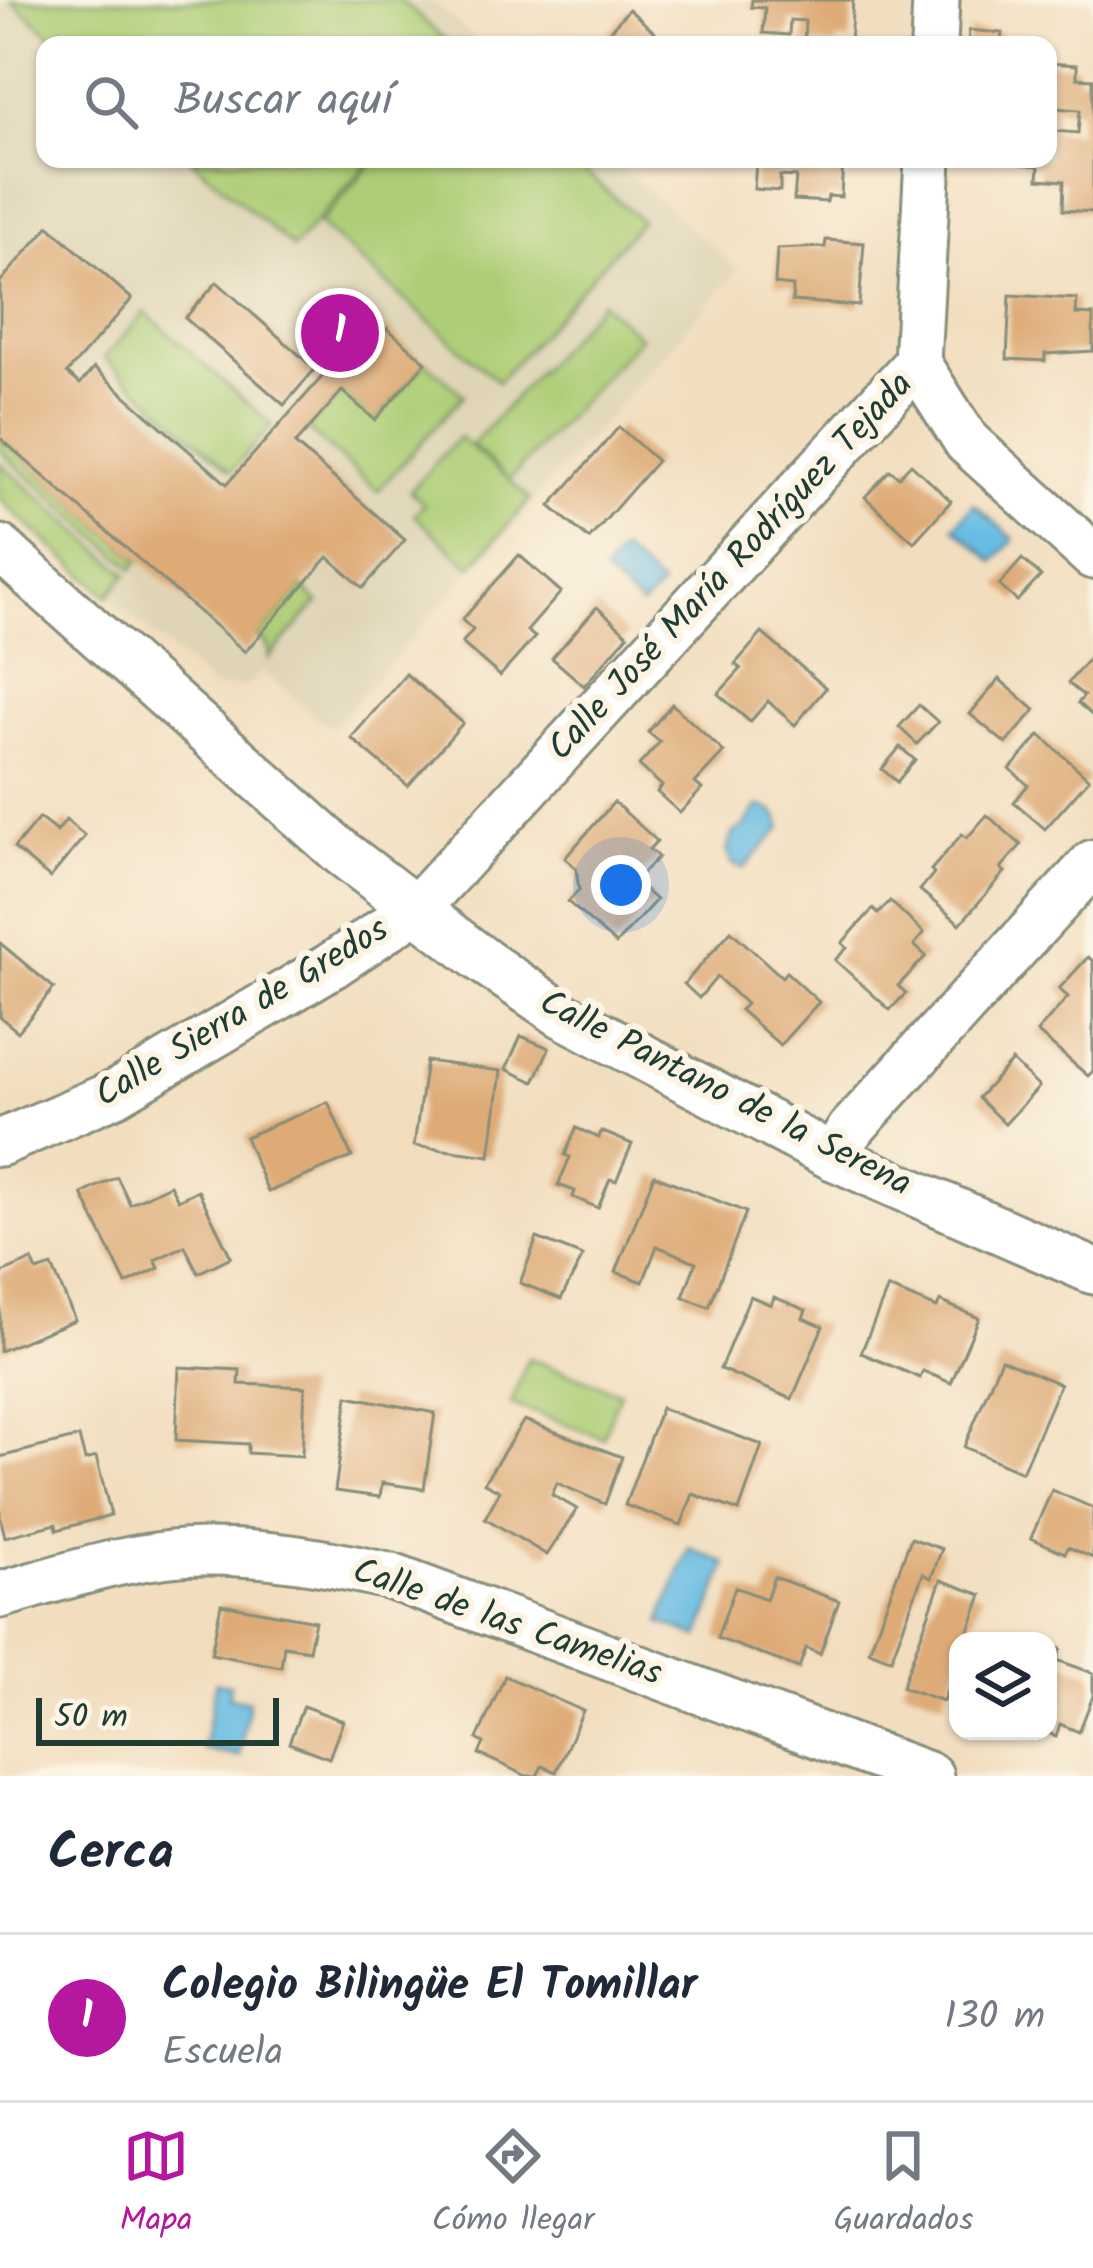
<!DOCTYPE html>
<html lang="es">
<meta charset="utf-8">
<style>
body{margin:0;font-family:Kalam,sans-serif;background:#f6f6f7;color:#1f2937}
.controls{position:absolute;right:36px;bottom:36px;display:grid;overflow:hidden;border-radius:24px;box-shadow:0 3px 9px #0004}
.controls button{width:108px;height:108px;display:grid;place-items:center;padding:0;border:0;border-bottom:3px solid #e0e1e3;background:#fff;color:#1f2937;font:60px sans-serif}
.scale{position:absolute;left:36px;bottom:30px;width:243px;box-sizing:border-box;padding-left:12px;border:6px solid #1f3d34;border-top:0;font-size:33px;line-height:42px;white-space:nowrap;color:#1f3d34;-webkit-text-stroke:9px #fcf5e5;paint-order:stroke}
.you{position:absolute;left:621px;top:885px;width:42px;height:42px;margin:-30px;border:9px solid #fff;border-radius:50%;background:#1a73e8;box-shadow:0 0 0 18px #1a73e833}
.badge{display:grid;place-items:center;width:78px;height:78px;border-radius:50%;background:#b5179e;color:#fff;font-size:39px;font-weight:700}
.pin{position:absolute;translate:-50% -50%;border:6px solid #fff;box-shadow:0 3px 12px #0006}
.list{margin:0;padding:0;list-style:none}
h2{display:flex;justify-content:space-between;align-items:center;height:156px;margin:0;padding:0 48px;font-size:51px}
h2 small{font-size:39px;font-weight:400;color:#747a83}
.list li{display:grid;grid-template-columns:78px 1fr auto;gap:36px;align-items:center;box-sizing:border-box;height:168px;padding:0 48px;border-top:3px solid #e0e1e3}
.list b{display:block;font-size:45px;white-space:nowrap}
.list p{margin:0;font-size:39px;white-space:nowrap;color:#747a83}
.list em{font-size:39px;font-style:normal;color:#747a83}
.icon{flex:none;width:66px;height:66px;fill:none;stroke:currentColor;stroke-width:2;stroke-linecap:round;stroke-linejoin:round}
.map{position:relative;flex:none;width:1093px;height:1776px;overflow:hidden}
.search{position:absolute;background:#fff;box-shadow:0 3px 9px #0004;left:36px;right:36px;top:36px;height:132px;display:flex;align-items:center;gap:30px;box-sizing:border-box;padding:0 42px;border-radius:24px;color:#747a83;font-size:45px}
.sheet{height:324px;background:#fff}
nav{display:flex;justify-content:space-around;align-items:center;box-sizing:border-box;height:168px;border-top:3px solid #e0e1e3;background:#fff;font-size:33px;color:#747a83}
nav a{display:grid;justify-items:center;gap:6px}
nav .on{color:#b5179e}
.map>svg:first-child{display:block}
</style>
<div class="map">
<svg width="1093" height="1776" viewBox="0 0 1093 1776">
<rect width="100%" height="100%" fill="#fcf5e5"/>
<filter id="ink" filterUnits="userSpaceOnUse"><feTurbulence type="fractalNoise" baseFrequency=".00833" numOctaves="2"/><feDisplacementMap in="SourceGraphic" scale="24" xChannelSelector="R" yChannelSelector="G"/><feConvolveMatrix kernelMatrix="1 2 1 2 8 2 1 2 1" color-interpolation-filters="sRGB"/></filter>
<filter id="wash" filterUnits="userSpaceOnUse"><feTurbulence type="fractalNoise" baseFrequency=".004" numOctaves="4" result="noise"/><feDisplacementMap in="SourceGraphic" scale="48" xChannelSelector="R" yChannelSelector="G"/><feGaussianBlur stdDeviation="2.7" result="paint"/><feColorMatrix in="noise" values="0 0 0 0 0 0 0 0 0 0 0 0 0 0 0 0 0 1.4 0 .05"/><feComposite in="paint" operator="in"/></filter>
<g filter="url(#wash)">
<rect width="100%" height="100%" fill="#f2debf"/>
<path fill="#dfd4b5" d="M0,0H431L482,45H45V159H612L738,270L331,729L261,670L248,685L214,688L0,500Z"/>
<g fill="#adce77" stroke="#668656" stroke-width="3">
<path d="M11,0H400L451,45H62Z"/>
<path d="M191,159H372L293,248Z"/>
<path d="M376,159H570L641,221L498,382L319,224Z"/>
<path d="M601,302L640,337L509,480L530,500L471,567L414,515L424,504L410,491L459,437L507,478L472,445Z"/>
<path d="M145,312L272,425L231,471L104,358Z"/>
<path d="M426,362L463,395L378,491L308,430L342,391L376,420Z"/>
<path d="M0,438L139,560L133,568L0,451Z"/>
<path d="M0,463L127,574L108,596L0,500Z"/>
<path d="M302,587L318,602L269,658L268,646L258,637Z"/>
<path d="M528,1358L620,1392L603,1438L511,1404Z"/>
</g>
<g fill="#67bce3" stroke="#437c8c" stroke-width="3">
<path d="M974,504L1014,539L994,562L954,527Z"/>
<path d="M621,551L661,586L642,607L603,573Z"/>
<path d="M758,806C772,808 780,814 781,828L744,868L732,864L727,852L734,832L744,827Z"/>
<path d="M689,1548L727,1564L699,1637L660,1622Z"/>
<path d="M216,1682L230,1684L229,1697L249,1701L239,1756L203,1749Z"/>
</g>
<g id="blocks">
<g fill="#deab77" fill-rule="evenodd">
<path d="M752,0H853L850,41L837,40V45L804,44L805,21L790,20L789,35L763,33L765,8L751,7Z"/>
<path d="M629,9L665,42L662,45H597Z"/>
<path d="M969,30L1002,33L1001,45H968Z"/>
<path d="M1048,63L1077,65V78L1093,79V212L1063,210L1064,181L1038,179L1039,166L1021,164V159H1048ZM1055,108L1080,110L1078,133L1053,131Z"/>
<path d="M738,159H843L841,197L828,196L827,202L794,200L796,177L780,176V191L754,189L756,164L738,162Z"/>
<path d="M49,226L132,299L67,373L80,384L94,368L227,484L337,360L350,371L387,328L426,362L375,420L342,391L295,444L405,540L363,588L328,557L245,652L0,438V282Z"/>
<path d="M826,240L864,243L859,306L792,301L793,286L775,284L777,249L825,247Z"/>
<path d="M217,282L315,369L284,405L185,318Z"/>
<path d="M1010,295L1077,299L1076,314L1093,315V351L1045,354V361L1007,359Z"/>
<path d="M619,427L657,461L589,539L550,506Z"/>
<path d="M911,464L951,501L914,542L865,497L890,470L899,477Z"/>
<path d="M519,555L561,592L527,631L535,637L500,676L462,643L473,630L462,620Z"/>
<path d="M1022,559L1041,576L1017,601L999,585Z"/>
<path d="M597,607L628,635L584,686L552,658Z"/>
<path d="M762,633L826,688L795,725L768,701L750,722L718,694L741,669L735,664Z"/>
<path d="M1093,654V716L1078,703L1084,696L1068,683Z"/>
<path d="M406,674L463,723L408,786L351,738Z"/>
<path d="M999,679L1035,710L1006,744L970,714Z"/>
<path d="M672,704L724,752L695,783L702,789L680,813L657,792L662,786L639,765L660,742L648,732Z"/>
<path d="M919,705L938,722L917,744L899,727Z"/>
<path d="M1040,735L1089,779L1045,829L1014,802L1028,785L1010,769Z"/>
<path d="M900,747L915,760L897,782L882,769Z"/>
<path d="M614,802L657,841L649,849L658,857L635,881L656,900L616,944L568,902L579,890L576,868L565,858Z"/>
<path d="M987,815L1021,845L1001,868L1005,872L960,924L920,890L934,873L931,870L962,834L967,838Z"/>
<path d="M39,818L57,832L66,820L85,836L50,878L14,848Z"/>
<path d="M890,901L924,933L914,945L926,956L898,986L906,993L890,1010L835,960L847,948L842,943L873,909L878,914Z"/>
<path d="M731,931L782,977L786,972L819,1002L780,1045L740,1010L746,1004L717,977L699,998L684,984Z"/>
<path d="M0,943L54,988L18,1032L0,1017Z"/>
<path d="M1088,957L1093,961V1071L1088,1076L1037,1032L1068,997L1059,989Z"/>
<path d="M521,1036L549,1048L534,1082L506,1069Z"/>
<path d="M426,1061L501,1071L490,1156L414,1146Z"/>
<path d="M1012,1061L1039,1087L1005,1124L978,1098Z"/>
<path d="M328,1102L352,1157L268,1192L245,1137Z"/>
<path d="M576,1128L599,1138L601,1131L632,1144L616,1181L610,1179L598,1208L573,1197L575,1191L558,1185L570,1157L565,1155Z"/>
<path d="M654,1175L746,1212L709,1307L683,1297L696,1262L657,1246L643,1282L616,1272Z"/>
<path d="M117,1177L130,1204L170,1185L178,1200L198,1190L231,1257L198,1273L185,1246L155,1260L159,1268L126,1284L82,1194Z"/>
<path d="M537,1238L583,1256L561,1299L520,1283Z"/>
<path d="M32,1260L37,1271L52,1266L75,1320L0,1351V1274Z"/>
<path d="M888,1288L937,1308L940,1301L979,1318L951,1383L923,1371L920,1378L861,1353Z"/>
<path d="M750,1296L771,1305L774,1297L806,1310L803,1318L823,1326L792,1399L720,1369Z"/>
<path d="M1001,1359L1060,1384L1022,1472L964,1447Z"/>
<path d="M179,1367L240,1370L239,1384L305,1387L302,1456L248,1453V1444L176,1440Z"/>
<path d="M348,1396L435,1413L424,1489L382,1483L380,1497L335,1491Z"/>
<path d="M661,1408L762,1445L739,1511L693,1494L681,1525L625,1505Z"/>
<path d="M524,1420L622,1457L605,1504L557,1483L552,1495L577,1509L547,1555L485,1518L500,1491L484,1483Z"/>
<path d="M79,1437L85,1460L96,1457L111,1515L57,1530L56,1524L5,1537L0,1516V1457Z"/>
<path d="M1052,1490L1093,1508V1558L1068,1547L1065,1553L1031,1538Z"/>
<path d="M911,1538L942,1549L931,1578L923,1574L891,1659L869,1651Z"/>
<path d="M774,1577L839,1601L820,1654L806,1648L799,1668L717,1638L735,1587L766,1599Z"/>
<path d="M941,1580L982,1595L965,1641H958V1661L943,1701L902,1687Z"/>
<path d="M221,1604L315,1621L309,1650L284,1646L281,1667L211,1654Z"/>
<path d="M1048,1644L1061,1649L1057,1660L1093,1673V1696L1079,1732L1060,1724L1056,1736L1048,1733Z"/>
<path d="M505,1676L583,1711L556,1772L542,1766L537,1776H527L479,1754L484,1743L477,1739Z"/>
<path d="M303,1706L343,1721L329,1758L289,1743Z"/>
</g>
</g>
</g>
<g filter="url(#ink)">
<use href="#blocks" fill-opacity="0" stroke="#888e7a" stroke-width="3"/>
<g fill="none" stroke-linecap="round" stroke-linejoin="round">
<g stroke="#888e7a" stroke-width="51">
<g id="minor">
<path d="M934,45L936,0"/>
<path d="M917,363L967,442L1093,556"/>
<path d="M917,363L928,159"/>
<path d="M0,548L342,853L485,962L561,1014L833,1157L1093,1271"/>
<path d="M0,1143L116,1093L331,966L416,909L917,363"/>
<path d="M833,1157L850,1130L1093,863"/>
<path d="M0,1595C67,1576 139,1551 209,1552C271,1552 332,1563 392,1577L930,1776"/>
</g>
</g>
<use href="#minor" stroke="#fff" stroke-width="45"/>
</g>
</g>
<g text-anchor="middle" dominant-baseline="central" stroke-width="12" stroke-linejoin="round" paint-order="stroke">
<g font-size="36" fill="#1f3d34" stroke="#fcf5e5">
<text transform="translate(731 567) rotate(-47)">Calle José María Rodríguez Tejada</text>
<text transform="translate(242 1013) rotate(-31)">Calle Sierra de Gredos</text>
<text transform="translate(725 1094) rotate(27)">Calle Pantano de la Serena</text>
<text transform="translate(507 1623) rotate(19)">Calle de las Camelias</text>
</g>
</g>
</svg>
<div class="controls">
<button><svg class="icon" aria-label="layers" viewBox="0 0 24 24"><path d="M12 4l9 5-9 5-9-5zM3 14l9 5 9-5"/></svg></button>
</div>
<div class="scale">50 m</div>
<div class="you"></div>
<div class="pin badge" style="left:340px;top:333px">1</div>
<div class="search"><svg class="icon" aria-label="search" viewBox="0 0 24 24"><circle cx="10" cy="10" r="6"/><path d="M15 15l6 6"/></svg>Buscar aquí</div>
</div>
<section class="sheet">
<h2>Cerca<small></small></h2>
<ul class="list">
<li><span class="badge">1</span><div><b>Colegio Bilingüe El Tomillar</b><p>Escuela</p></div><em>130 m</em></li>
</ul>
</section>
<nav>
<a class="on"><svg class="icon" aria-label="map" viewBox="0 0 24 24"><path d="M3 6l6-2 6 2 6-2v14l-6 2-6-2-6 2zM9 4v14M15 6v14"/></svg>Mapa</a>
<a><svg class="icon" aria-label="directions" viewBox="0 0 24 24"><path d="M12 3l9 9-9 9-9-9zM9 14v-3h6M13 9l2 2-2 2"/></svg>Cómo llegar</a>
<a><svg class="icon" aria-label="saved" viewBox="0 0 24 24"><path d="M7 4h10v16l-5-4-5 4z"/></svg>Guardados</a>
</nav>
